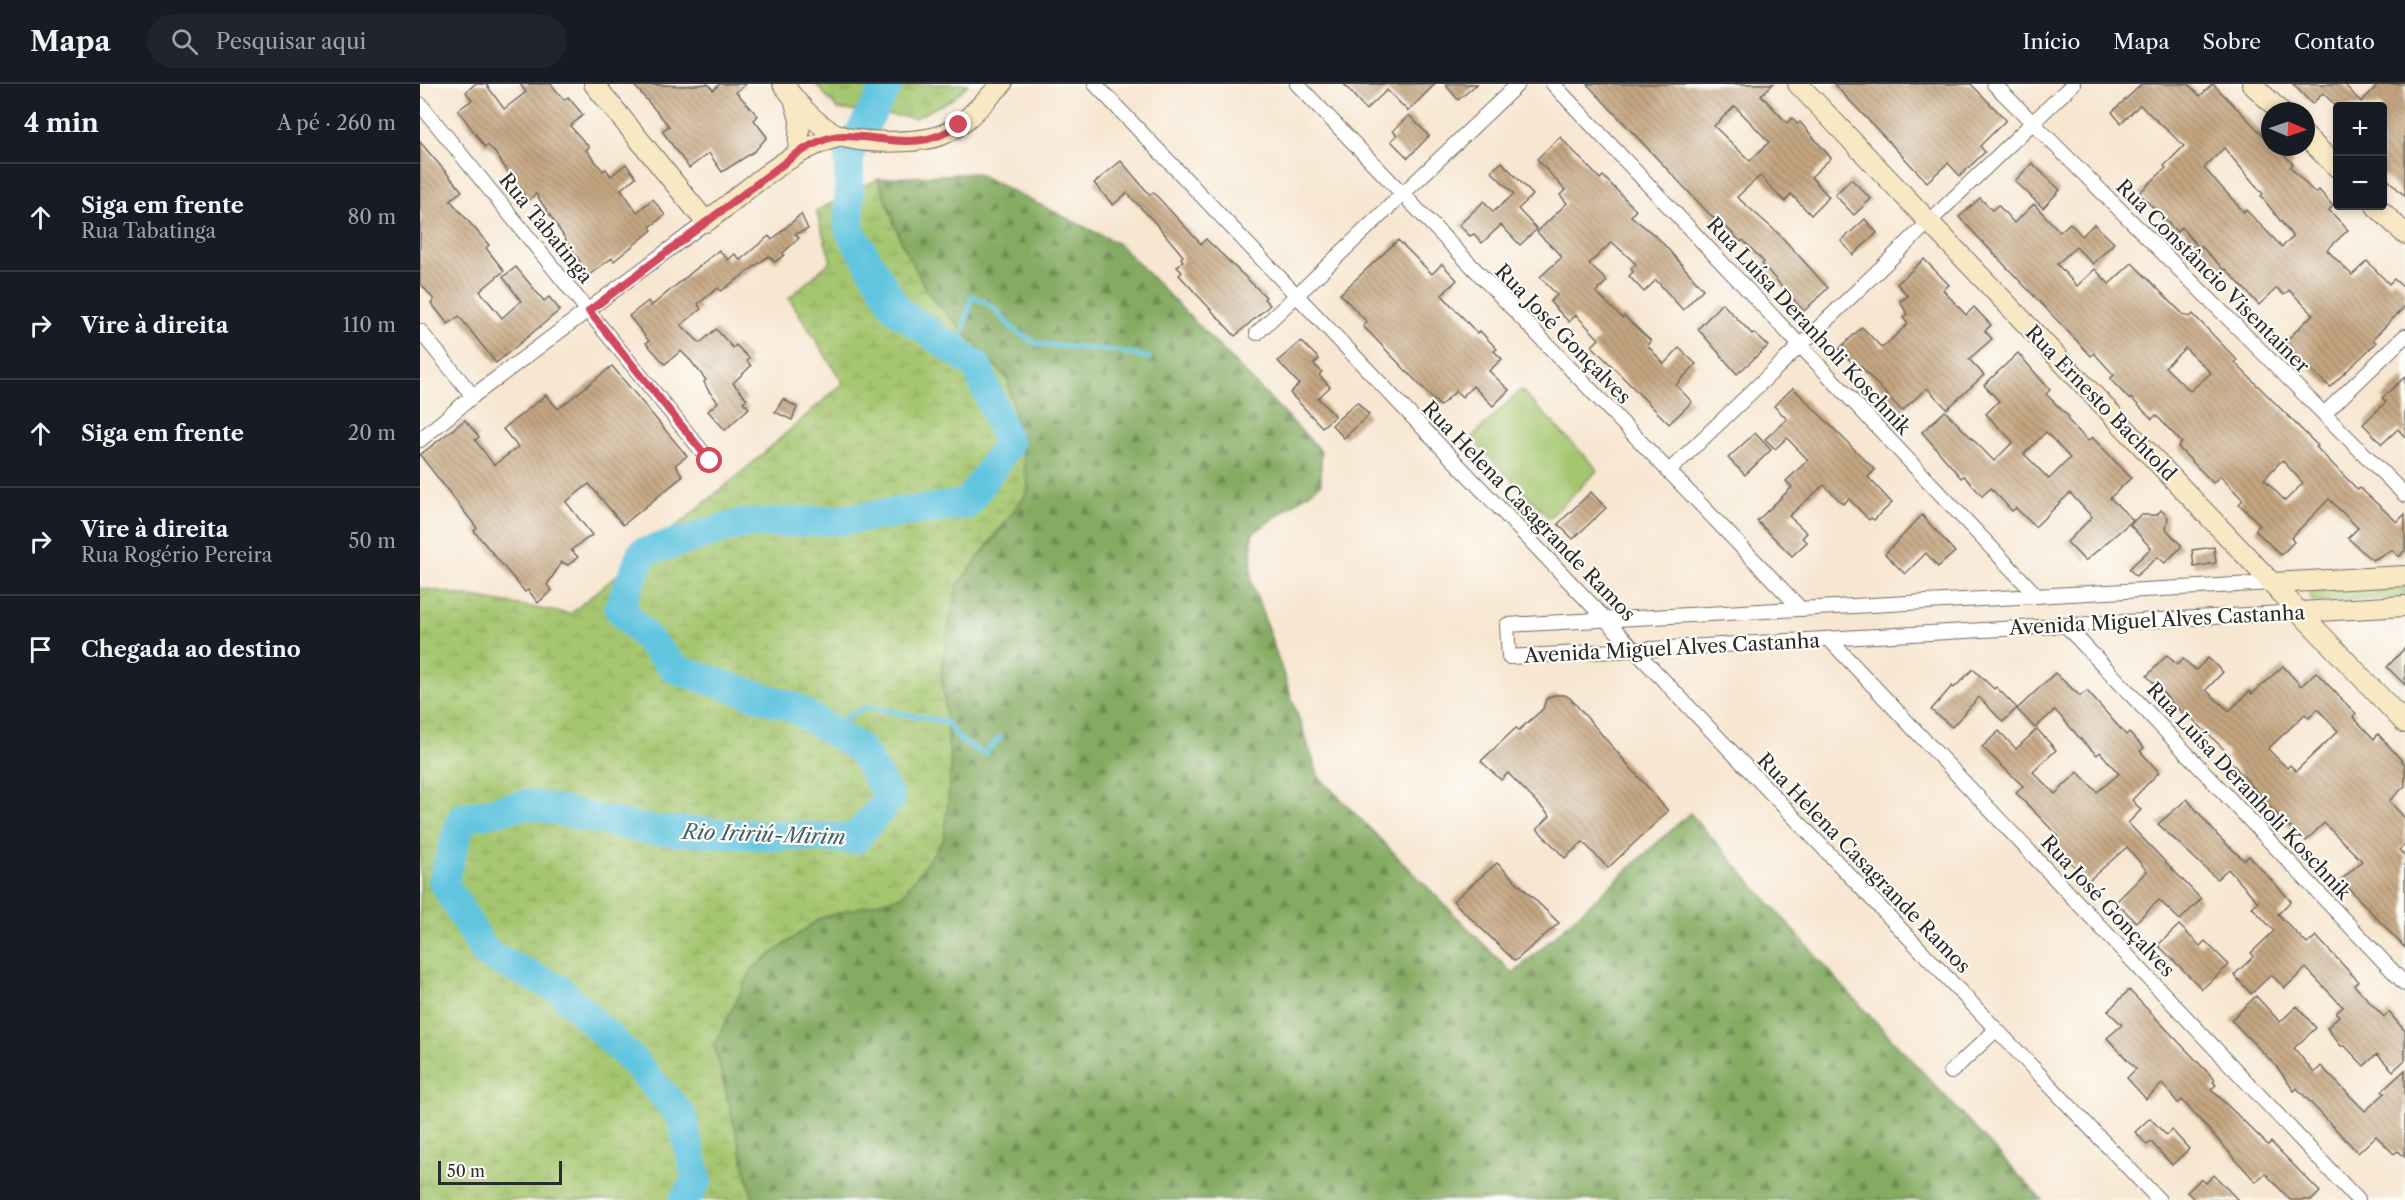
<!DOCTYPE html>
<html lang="pt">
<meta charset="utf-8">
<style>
body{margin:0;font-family:"Libre Caslon Text",serif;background:#20242c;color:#f1f3f6}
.controls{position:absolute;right:18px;top:18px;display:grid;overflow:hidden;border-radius:6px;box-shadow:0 3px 9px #0003}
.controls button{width:54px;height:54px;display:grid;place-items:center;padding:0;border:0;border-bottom:2px solid #363941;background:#171b24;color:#f1f3f6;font:30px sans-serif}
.compass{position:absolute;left:1841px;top:18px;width:54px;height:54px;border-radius:50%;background:#171b24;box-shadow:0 3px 9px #0003;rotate:92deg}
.scale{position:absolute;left:18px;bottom:15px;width:124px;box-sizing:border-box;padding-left:6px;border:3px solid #2b2b2b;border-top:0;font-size:16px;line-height:21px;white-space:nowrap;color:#2b2b2b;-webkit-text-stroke:4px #fdfcf7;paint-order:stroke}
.stop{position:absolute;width:18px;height:18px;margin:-14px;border:4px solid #d1495b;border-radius:50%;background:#fff}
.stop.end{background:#d1495b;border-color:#fff;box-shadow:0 2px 6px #0008}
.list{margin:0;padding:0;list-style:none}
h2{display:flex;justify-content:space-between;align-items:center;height:78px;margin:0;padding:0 24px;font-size:26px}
h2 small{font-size:20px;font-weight:400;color:#9ea1a6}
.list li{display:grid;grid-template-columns:39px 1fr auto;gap:18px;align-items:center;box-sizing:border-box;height:108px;padding:0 24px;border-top:2px solid #363941}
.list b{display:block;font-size:22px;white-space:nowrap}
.list p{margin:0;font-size:20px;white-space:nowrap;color:#9ea1a6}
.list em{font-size:20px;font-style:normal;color:#9ea1a6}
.icon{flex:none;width:33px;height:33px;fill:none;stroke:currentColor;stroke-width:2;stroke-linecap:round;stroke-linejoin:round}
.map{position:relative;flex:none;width:1985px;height:1116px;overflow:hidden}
header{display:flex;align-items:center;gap:36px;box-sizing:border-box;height:84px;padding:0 30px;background:#171b24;border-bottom:2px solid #363941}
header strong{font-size:28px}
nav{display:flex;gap:33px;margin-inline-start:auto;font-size:21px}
.search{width:420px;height:54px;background:#20242c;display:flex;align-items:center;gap:15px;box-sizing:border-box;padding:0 21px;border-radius:33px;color:#9ea1a6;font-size:22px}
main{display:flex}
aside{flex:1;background:#171b24}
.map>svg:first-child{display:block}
</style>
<header>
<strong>Mapa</strong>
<div class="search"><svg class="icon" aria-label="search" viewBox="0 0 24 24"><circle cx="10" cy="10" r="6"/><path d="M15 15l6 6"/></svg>Pesquisar aqui</div>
<nav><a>Início</a><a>Mapa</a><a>Sobre</a><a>Contato</a></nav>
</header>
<main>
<aside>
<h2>4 min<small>A pé · 260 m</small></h2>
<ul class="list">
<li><svg class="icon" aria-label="ahead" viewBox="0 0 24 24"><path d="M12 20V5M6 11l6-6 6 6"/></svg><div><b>Siga em frente</b><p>Rua Tabatinga</p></div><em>80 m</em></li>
<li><svg class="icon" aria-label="right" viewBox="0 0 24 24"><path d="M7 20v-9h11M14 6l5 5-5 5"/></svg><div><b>Vire à direita</b></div><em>110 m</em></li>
<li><svg class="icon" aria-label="ahead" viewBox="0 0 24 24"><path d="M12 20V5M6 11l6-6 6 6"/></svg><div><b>Siga em frente</b></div><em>20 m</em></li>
<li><svg class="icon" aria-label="right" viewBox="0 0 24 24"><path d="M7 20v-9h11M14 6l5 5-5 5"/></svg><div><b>Vire à direita</b><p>Rua Rogério Pereira</p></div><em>50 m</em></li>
<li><svg class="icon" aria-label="arrive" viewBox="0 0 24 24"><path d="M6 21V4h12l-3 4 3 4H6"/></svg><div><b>Chegada ao destino</b></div></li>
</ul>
</aside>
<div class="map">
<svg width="1985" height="1116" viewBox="0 0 1985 1116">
<defs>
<pattern id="grass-tufts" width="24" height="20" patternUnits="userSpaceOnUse" patternTransform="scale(1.5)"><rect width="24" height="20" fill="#a5c66f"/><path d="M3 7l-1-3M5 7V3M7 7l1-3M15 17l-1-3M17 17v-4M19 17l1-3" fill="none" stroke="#8eaa60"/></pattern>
<pattern id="forest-firs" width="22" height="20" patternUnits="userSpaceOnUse" patternTransform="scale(1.5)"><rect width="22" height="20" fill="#84ab62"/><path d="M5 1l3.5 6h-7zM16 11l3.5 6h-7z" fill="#6c8b51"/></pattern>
<pattern id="wetland-marsh" width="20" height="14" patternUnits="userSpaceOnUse" patternTransform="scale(1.5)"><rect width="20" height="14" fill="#a5c66f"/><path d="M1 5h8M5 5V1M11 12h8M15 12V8" fill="none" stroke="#8eaa60"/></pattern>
<pattern id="building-back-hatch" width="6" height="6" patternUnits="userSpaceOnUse" patternTransform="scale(1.5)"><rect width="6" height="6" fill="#c5a681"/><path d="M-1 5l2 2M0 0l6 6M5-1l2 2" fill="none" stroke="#a0876a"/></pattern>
</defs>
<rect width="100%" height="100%" fill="#fdfcf7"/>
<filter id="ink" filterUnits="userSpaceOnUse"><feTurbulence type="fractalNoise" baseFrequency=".0167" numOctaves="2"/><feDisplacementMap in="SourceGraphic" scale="12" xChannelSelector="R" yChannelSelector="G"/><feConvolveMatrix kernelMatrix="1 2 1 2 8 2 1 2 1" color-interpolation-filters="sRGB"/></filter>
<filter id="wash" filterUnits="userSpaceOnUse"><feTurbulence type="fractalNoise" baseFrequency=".008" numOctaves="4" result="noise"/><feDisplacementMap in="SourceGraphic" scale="24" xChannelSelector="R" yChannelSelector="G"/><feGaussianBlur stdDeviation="1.35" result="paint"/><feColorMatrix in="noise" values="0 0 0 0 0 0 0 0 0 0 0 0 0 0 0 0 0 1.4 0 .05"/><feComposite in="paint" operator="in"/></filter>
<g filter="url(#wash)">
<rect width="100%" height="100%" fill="#f7e6d0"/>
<path fill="url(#grass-tufts)" stroke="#68784d" stroke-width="1.5" d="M1985,501V514L1894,518L1889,513L1891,506Z"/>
<path fill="url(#forest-firs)" stroke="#586b46" stroke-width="1.5" d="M556,89L699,160L901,367V400L832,450L831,496L899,693L1093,890L1270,729L1427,907L1622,1116H333L294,961L332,885L400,834L481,812L531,685L521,586L537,501L583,443L588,296L509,210L482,160L458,95Z"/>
<g fill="url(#wetland-marsh)" stroke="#68784d" stroke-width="1.5">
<path d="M396,0H548L533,15L495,34L417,25Z"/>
<path d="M458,95L482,160L509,210L588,296L609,406L537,502L521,586L531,685L524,755L482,812L400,834L332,885L294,961L333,1116H0V504L150,530L328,383L423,299L369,214L411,177L396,127Z"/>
</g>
<path fill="#a5c66f" stroke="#68784d" stroke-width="1.5" d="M1101,306L1178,386L1129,434L1051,354Z"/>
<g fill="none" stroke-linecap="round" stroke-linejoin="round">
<g stroke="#62c5e0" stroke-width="5">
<path d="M538,269L552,212L571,221L593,245L617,260L699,267L729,274"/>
<path d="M410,646L426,633L448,623L526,638L540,656L564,670L581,653"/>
</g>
<path stroke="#62c5e0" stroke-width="30" d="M264,1116L277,1096L261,1031L213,977L139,905L66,870L23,797L42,734L108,720L229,746L435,755L470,714L440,665L373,623L255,585L199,524L222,469L319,440L422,436L547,420L588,360L557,282L477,226L429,145V69L468,0"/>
</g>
<g id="blocks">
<g fill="url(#building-back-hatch)" fill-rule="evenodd">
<path d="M55,0H66L84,25L106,8L100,0H131L144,16L148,13L163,31L150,42L169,63L166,66L183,87L186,85L191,92L206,80L216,93L201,105L217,128L233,115L245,131L230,143L232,146L194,177L192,174L169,191L116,110L108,117L73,66L67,61L65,63L38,26L52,16L46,8Z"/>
<path d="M213,0L263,2L288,0L293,6L300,0H326L316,8L338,32L334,36L347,53L335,67L302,88L289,69L269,84L242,47L249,42Z"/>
<path d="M924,0H1015L988,27L967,6L946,26Z"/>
<path d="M1025,0H1057L1038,16Z"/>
<path d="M1167,0H1353L1341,11L1367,39L1372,34L1377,40L1380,38L1411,74L1391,93L1409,113L1391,131L1371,110L1365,118L1340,92L1317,113L1360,151L1408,204L1384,227L1342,180L1344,178L1323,156L1321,158L1296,133L1294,135ZM1315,22L1349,58L1330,77L1294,42Z"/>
<path d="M1414,0H1551L1586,36L1560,62L1565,68L1540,92L1528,79L1507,98Z"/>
<path d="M1722,0H1768L1780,12L1793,0L1850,58V63H1857L1873,80L1870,83L1895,109L1899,106L1913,122L1909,126L1928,146L1907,166L1932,191L1947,177L1969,200L1974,195L1985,205V222L1953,255L1956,259L1910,303L1863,260L1893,230L1869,206L1864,211L1857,204L1839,221L1806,185L1805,187L1781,162L1779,164L1761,143L1757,148L1719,109L1746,84L1744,82L1764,62L1720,21L1701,39L1692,28ZM1804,64L1843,110L1841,112L1873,153L1862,163L1826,126L1824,128L1784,84Z"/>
<path d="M1873,0H1924L1941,18L1959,0H1985V112L1962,90V22H1916L1903,9L1892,20Z"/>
<path d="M989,31L1009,52L988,74L971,57L977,51L973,47Z"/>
<path d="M1140,53L1180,95L1183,92L1216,126L1211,132L1239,155L1283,205L1263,226L1236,196L1224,208L1209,192L1213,188L1211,185L1216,180L1192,158L1169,180L1187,197L1176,208L1202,234L1204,232L1231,257L1227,261L1244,280L1259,264L1276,280L1256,301L1272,318L1249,340L1172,262L1179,255L1156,231L1149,238L1130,218L1137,211L1120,193L1142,173L1117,148L1147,119L1140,111L1145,106L1117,75Z"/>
<path d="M0,58L42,107L30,116L69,161L66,164L84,187L60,207L82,234L101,217L83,193L96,183L124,217L129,213L140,226L76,279L39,232L28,240L11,219L14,216L0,199Z"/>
<path d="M701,77L730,111L733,108L781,160L786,155L846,213L844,215L850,221L815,252L759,191L762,188L757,183L763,177L761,174L763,172L738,142L707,109L693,121L674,99Z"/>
<path d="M1082,78L1113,111L1098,125L1117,145L1100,161L1081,141L1062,159L1054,150L1050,152L1039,141L1064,117L1073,128L1094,110L1071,87Z"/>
<path d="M1612,79L1640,106L1623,124L1595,97Z"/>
<path d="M1431,95L1451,115L1434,131L1415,111Z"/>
<path d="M1560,114L1572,126L1578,121L1594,139L1614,120L1640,148L1650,139L1662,152L1674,140L1694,159L1673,180L1656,163L1637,180L1657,202L1675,185L1689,200L1712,179L1764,231L1770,233L1773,230L1817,276L1815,279L1898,362L1896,363L1938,406L1940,404L1977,438L1985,430V466L1979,473L1972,466L1953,476L1946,471L1928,454L1938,444L1909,415L1871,454L1874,458L1861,471L1835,446L1840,441L1819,420L1823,416L1800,392L1793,399L1758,363L1762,359L1736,331L1732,335L1711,314L1710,316L1690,295L1694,291L1674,269L1671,272L1539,133ZM1765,264L1791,289L1770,307L1745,283ZM1862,376L1883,399L1865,417L1844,395Z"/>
<path d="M381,130L388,145L375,150L379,154L363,169L364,171L355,178L349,172L301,207L298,204L278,220L281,225L261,241L280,259L296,245L313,264L316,261L329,274L327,277L331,282L313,299L327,315L323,318L329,324L305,346L288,327L298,318L288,306L284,298L286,296L271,277L261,267L245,280L226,259L229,257L209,232L228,217L231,222L299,166L308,176L315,170L320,176L349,152L352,156Z"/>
<path d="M1445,135L1457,149L1433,171L1421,157Z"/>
<path d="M978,156L1012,190L1022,180L1037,196L1022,211L1057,249L1060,247L1077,265L1074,267L1082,275L1069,287L1089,306L1073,322L1053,302L1042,313L1036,307L1020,322L943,242L947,238L920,210Z"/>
<path d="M1504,175L1529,201L1523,206L1546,231L1554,223L1571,241L1565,247L1572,255L1549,275L1564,291L1527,325L1507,304L1482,327L1440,282L1438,285L1419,265L1442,243L1462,264L1488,240L1483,234L1487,230L1480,217L1488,212L1477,200Z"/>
<path d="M1302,219L1332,250L1334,249L1348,262L1317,290L1278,245Z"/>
<path d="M881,257L899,275L894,280L902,288L899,291L910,303L898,314L915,332L902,343L870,309L879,300L858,277Z"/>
<path d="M1598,269L1630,306L1626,310L1649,333L1647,335L1668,357L1672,353L1711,394L1690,414L1713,436L1665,477L1647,458L1672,433L1650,409L1615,443L1596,424L1592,427L1571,404L1562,412L1544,392L1541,394L1502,348L1525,327L1574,377L1593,358L1566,330L1579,317L1564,301ZM1626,348L1650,374L1629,395L1604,370Z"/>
<path d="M192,282L267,372L255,381L263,392L203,441L169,400L146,418L172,451L151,466L158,473L148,481L142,478L127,501L132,506L118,519L108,506L105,508L69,465L54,447L57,444L0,371L45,336L59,353L55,356L74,381L98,363L83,345L126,311L138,325Z"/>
<path d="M1985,293V353L1978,345L1962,360L1943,340L1966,318L1962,314Z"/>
<path d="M1373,304L1455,386L1448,393L1472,419L1454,436L1451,434L1449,436L1429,415L1423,420L1404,401L1369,432L1387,449L1382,454L1387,458L1372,472L1337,437L1372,403L1366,397L1388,376L1367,354L1355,365L1345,355L1367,335L1354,322Z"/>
<path d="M363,315L377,323L372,336L355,328Z"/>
<path d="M937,318L949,331L924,354L912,341Z"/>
<path d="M1335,349L1351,366L1325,391L1308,374Z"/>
<path d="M1171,408L1186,424L1153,455L1138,440Z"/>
<path d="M1741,426L1748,433L1746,445L1762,462L1745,479L1738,473L1716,492L1709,485L1731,464L1710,441L1720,431H1737Z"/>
<path d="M1502,431L1535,468L1518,483L1506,469L1485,490L1465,470Z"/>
<path d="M1794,463L1796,479L1774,483L1772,466Z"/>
<path d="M1985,564V601L1967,583Z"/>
<path d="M1747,571L1757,581L1763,575L1776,586L1788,574L1803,588L1786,606L1809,627L1830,607L1832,610L1863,582L1881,602L1896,588L1936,630L1933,633L1954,655L1958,650L1985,680V702L1969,717L1985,734V761L1979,766L1985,772V864L1921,796L1942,777L1904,739L1886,757L1865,739L1829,699L1807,673L1809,670L1764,627L1762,629L1727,592ZM1898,625L1918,647L1876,687L1870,681L1867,684L1848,665L1885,630L1889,634Z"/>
<path d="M1553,585L1574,605L1576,603L1597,624L1583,638L1559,613L1532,643L1511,626L1532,602L1534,604Z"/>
<path d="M1635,589L1660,612L1667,607L1706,651L1709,648L1724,664L1720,667L1739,688L1712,716L1721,726L1708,739L1781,815L1760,836L1739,816L1716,838L1696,818L1727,787L1707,763L1668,797L1644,771L1641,774L1628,760L1638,752L1596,709L1603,702L1562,663L1579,647L1596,665L1617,645L1636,666L1613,688L1635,710L1658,688L1677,708L1699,690L1680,668L1677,671L1664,659L1635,626L1615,644L1597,625Z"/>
<path d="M1134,611H1145L1151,615L1248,727L1188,784L1163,758L1145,774L1117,745L1130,732L1088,689L1081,696L1061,677L1096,644L1099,646L1123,625L1126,615Z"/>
<path d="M1767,715L1798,752L1824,776L1829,772L1871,817L1858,830L1887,860L1896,852L1938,897L1934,901L1964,933L1969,928L1985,947V976L1973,987L1957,970L1944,982L1925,962H1921L1907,944L1919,932L1916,929L1923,923L1886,884L1865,904L1851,891L1831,910L1814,891L1834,872L1831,869L1854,847L1832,823L1838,818L1808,785L1797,795L1738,740Z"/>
<path d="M1077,779L1139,839L1095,877L1033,817Z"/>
<path d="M1759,841L1780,862L1785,857L1809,881L1782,905L1738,861Z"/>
<path d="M1709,906L1795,996L1793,998L1796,1001L1791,1005L1848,1061L1851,1058L1900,1108L1892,1116H1870L1845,1089L1836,1098L1762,1016L1758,1019L1742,1000L1726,1015L1707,994L1716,985L1687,954L1702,941L1688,927Z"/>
<path d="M1836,912L1860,938L1877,922L1896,944L1874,964L1894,989L1901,982L1945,1027L1965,1009L1962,1007L1985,986V1073L1978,1067L1974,1070L1956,1052L1938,1069L1877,1004L1874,1007L1857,983L1811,936Z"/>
<path d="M1730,1034L1746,1051L1752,1046L1769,1065L1752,1081L1731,1058L1727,1061L1715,1048Z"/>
<path d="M1794,1091L1818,1116H1775L1767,1108L1781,1095L1786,1099Z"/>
</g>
</g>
</g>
<g filter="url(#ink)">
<use href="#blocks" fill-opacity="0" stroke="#726c65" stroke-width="1.5"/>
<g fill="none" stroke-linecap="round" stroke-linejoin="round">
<g stroke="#726c65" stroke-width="16">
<g id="street">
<path d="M675,0L1739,1116"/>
<path d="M877,0L1381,525"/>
<path d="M1133,0L1617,512"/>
<path d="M1574,0L1985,411"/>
<path d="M0,20L290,377"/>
<path d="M0,247L53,312"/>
<path d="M837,249L1098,0"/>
<path d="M1904,330L1985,252"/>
<path d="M0,356L53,312L286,138"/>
<path d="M1248,388L1653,0"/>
<path d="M1852,499L1087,541L1089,573L1880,528"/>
<path d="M1645,541L1985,900"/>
<path d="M1409,555L1938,1116"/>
<path d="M1531,988L1576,946"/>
</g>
</g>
<g stroke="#726c65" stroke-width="22">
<g id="secondary">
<path d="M174,0L286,138C327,107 369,65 421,52"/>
<path d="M363,0C377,19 398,44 421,52C444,60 505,60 526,49C548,38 565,16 582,0"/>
<path d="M1378,0L1985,639"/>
<path d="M1832,0L1860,27"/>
<path d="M374,15L380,36L378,69"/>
<path d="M1886,53L1918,84"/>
<path d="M1956,122L1985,150"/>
<path d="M1852,499L1985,492"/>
<path d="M1880,528L1985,522"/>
</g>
</g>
<use href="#street" stroke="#fff" stroke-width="14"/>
<use href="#secondary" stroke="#f8e8c3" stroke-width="20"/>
</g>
</g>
<g fill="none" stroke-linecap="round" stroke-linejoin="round" filter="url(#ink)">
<path stroke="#d1495b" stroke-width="8" d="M290,377L169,227L375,71C388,63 406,52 422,52C467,52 498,69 539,41"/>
</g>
<g text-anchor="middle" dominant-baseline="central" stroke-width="4.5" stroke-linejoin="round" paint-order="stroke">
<g font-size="20" fill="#2b2b2b" stroke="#fdfcf7">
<text transform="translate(126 144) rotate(51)">Rua Tabatinga</text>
<text transform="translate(1793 192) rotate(45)">Rua Constâncio Visentainer</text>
<text transform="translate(1389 242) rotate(47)">Rua Luísa Deranholi Koschnik</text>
<text transform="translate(1143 250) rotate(46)">Rua José Gonçalves</text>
<text transform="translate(1681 319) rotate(46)">Rua Ernesto Bachtold</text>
<text transform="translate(1109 427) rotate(46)">Rua Helena Casagrande Ramos</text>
<text transform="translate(1737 536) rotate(-3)">Avenida Miguel Alves Castanha</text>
<text transform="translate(1252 564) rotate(-3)">Avenida Miguel Alves Castanha</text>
<text transform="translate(1829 707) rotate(47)">Rua Luísa Deranholi Koschnik</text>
<text transform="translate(1444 779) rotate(46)">Rua Helena Casagrande Ramos</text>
<text transform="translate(1688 822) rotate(47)">Rua José Gonçalves</text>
</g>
<g font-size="21" font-style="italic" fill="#3e616a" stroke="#fdfcf7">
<text transform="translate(344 750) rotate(2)">Rio Iririú-Mirim</text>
</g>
</g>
</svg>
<div class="controls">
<button>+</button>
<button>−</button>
</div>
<svg class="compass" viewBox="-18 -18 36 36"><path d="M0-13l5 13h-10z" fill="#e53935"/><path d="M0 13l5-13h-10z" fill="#9ea1a6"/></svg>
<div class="scale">50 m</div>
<div class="stop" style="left:290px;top:377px"></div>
<div class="stop end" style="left:539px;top:41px"></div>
</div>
</main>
